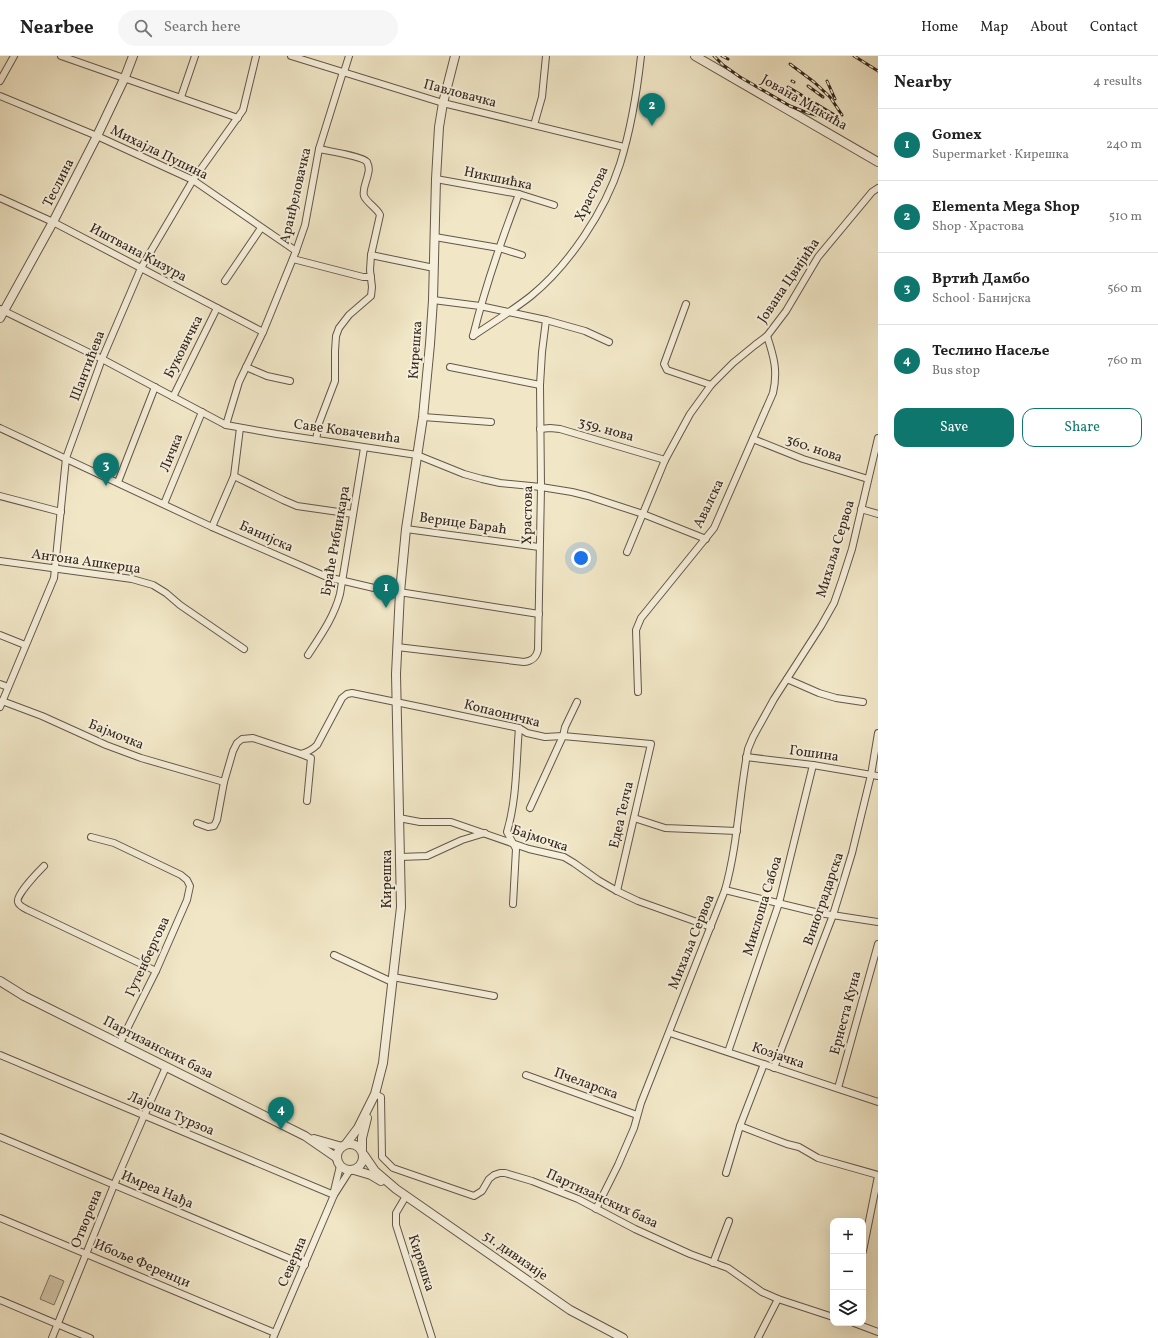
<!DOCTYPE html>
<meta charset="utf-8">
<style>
body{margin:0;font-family:Vollkorn,serif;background:#f6f6f6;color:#222}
.controls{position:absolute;right:12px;bottom:12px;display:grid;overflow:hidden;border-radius:8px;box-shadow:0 4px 16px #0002}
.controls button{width:36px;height:36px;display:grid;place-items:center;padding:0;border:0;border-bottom:1px solid #e0e0e0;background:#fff;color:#222;font:20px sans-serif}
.you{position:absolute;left:581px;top:502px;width:14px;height:14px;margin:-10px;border:3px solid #fff;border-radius:50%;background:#1a73e8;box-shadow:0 0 0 6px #1a73e833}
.badge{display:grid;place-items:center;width:26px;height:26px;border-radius:50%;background:#0f766e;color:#fff;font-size:13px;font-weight:700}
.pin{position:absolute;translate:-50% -33px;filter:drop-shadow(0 1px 2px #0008)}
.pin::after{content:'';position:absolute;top:21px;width:14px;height:12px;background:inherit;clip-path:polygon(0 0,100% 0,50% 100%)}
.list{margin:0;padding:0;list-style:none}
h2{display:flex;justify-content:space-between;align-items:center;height:52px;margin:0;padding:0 16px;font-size:17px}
h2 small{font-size:13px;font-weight:400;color:#767676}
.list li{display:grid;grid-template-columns:26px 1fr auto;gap:12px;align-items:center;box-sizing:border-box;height:72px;padding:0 16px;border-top:1px solid #e0e0e0}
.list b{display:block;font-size:15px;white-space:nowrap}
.list p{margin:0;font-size:13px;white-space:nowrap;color:#767676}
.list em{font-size:13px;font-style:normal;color:#767676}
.actions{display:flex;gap:8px;padding:12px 16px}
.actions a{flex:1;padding:9px 0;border:1px solid #0f766e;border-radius:12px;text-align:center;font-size:14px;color:#0f766e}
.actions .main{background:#0f766e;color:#fff}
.icon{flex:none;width:22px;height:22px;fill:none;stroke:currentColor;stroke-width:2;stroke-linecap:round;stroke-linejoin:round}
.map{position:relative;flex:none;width:878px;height:1282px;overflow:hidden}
header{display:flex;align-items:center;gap:24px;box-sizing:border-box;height:56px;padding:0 20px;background:#fff;border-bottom:1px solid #e0e0e0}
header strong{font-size:19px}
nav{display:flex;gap:22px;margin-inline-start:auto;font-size:14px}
.search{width:280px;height:36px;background:#f6f6f6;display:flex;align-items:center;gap:10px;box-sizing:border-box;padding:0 14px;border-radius:22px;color:#767676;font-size:15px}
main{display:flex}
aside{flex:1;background:#fff}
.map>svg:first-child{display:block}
</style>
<header>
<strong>Nearbee</strong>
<div class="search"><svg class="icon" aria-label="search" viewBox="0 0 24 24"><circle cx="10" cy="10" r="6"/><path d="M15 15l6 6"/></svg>Search here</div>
<nav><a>Home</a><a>Map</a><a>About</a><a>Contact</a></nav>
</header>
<main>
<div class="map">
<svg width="878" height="1282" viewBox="0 0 878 1282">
<rect width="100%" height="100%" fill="#f1e7c7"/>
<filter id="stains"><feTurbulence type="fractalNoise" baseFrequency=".005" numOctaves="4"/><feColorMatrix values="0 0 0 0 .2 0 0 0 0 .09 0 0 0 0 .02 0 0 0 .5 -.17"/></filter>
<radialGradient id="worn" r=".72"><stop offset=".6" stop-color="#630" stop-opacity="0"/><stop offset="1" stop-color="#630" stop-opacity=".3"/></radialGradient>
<path fill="#d1c6aa" stroke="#827664" d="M50,1219L64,1225L54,1249L40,1243Z"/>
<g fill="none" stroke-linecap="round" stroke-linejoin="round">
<g stroke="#635748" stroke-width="8">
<g id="minor">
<path d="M61,0L238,62"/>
<path d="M291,0L443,47L624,91"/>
<path d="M344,16L349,0"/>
<path d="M0,25L14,0"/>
<path d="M0,40L97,80L193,124L296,195"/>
<path d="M181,41L195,0"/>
<path d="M534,69L542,41L546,0"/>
<path d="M436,123L519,138L554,149"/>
<path d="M0,142L53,166L263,276"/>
<path d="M435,181L499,192L522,199"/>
<path d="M371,199L434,212"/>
<path d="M293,203L363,221H371"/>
<path d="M225,225L261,172"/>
<path d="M433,244L480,250L546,264L585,275L609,286"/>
<path d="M686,248L664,308L667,314L711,329"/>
<path d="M0,253L102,303L226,369L277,378L417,399L464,418L482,423L500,427L541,431L572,436L588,440L643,458L706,483"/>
<path d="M473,280C492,267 512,255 531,240C569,209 605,155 620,108C631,73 637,36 641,0"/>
<path d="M473,280C485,231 501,185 519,138"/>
<path d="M246,311L267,320L290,325"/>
<path d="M450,311L540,329"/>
<path d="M173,341L217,252"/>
<path d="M423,361L491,366"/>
<path d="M226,369L239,326L263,276L296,195L305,169L319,93L343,16"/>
<path d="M0,372L212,471L327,521L374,532L539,558"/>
<path d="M540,373L550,372L560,373L665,404"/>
<path d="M753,383L803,403L868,423"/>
<path d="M316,384L319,367L335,325V295L336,280L339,272L349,259L371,240L372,231L370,214L371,199L380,159C377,152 367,147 364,140C362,133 367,125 368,118C369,115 369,110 367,106C362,100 328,95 319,93"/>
<path d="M234,420L283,444L297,450L353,458"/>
<path d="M118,426L155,331"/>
<path d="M0,440L61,456"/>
<path d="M164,448L202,356"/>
<path d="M861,453L878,458"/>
<path d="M212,471L234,420L240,372"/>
<path d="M406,473L539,491"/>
<path d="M627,496L665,404L690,358L711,329L733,307L755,289L767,280L786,255L818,201L872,136L878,132"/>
<path d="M0,505L132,523L153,529L166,537L180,549L244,593"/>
<path d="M0,579L25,589"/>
<path d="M397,591L524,606C532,605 536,602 538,594L541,431L540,329L542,296L546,264"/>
<path d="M308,599C321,579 334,561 340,538L364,392"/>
<path d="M787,623L819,637L836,642L863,646"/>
<path d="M0,628L8,631"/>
<path d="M638,636L636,574L641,562L714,472L773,337C778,315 774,301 767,280"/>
<path d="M2,645L42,660L106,689L141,702L224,726"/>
<path d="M0,651L54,522L66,402L102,303L141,212L193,124L243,54L256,0"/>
<path d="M301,698L311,702L307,745"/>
<path d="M746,701L813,709L878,720"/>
<path d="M530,752L563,680L565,671L577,646"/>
<path d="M399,762L420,766H451L529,793L564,801L574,807L598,824L617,835L638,845L711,871"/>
<path d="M634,762L665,772L737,775"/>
<path d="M197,767L208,771L214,770L217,764L224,726L233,695L237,687L242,683L253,682L301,698C308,696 312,694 317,689L342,642L347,638L352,637L420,651L519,672L527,677L545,681L563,680L651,688L617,835"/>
<path d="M91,781L114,787L181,819L187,824L190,830L187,844L156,915L120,987"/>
<path d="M400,801L427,800L462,784L485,777"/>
<path d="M44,810C38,816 15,840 18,846C19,850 24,852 28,854L156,915"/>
<path d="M725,834L819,857L878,866"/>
<path d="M513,848L516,793L507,776C517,742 516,707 519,672"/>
<path d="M334,899L392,926"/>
<path d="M393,921L494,940"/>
<path d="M670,977L878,1046"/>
<path d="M728,996L779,847L813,709"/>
<path d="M0,999L334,1139"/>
<path d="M774,1012L833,859L842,830L852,797L871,719L878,677"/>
<path d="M526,1019L637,1059"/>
<path d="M838,1032L878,888"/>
<path d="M375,1038L381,1041L382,1101L393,1112L474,1140L482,1135L489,1123L494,1119L500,1117H505L532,1125L578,1143L635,1173L690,1198L728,1212L762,1236L778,1243L833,1261"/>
<path d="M740,1070L787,1088L799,1091L818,1102L878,1119"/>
<path d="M0,1081L305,1209"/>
<path d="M726,1117L740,1070L764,1008"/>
<path d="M334,1135L340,1110"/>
<path d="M406,1140L396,1157V1169L432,1282"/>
<path d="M596,1153L618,1109L634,1072L641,1047L725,834C738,788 739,740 748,693L753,681L774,643L821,570L834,547L842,524L852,493L878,382"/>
<path d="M0,1162L275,1277"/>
<path d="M863,1195L878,1120"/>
<path d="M713,1207L729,1165"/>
<path d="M0,1244L90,1282"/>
<path d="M854,1267L878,1276"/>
<path d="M52,1282L114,1129L144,1060L166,1011"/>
<path d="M273,1282L334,1139L350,1114"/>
<path d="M758,1282L778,1243"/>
</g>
</g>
<g stroke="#635748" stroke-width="10">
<g id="tertiary">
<path d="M695,0L878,106"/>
<path d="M0,262L53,166L97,80L125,21L133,0"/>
<path d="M0,925L24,940L305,1080L337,1102"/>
<path d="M314,1083L342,1091"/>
<circle cx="350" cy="1101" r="13"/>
<path d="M346,1088L358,1072L375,1038L383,1007L401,851L396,618L400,536L406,473L423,361L430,288L433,244L436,123L439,71L443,47L455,0"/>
<path d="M362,1094V1082L367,1062"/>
<path d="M364,1099L375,1115L396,1133L570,1254L623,1282"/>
<path d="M354,1114L371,1119L381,1125"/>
</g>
</g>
<use href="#minor" stroke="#f6efdb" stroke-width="6"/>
<use href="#tertiary" stroke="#f6efdb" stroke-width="8"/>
<g stroke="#34271e" stroke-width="3">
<g id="rail">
<path d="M714,0L723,9L740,21L790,50L808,57L840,65"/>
<path d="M722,0L728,3"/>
<path d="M854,0L878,15"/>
<path d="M790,8L814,26L830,41L842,59"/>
<path d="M792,25L794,26"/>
<path d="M827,25L835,43"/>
<path d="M808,30L823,41"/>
<path d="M788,31L838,61"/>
<path d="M783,38L811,54"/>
</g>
</g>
<use href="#rail" stroke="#f6efdb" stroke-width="1.5" stroke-dasharray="4.5" stroke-linecap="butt"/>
</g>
<g text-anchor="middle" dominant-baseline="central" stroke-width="4" stroke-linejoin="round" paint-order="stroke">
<g font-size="14" fill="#34271e" stroke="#f6efdb">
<text transform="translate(460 38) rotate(15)">Павловачка</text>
<text transform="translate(804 47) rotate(30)">Јована Микића</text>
<text transform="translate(159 97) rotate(26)">Михајла Пупина</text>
<text transform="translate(498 123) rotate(12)">Никшићка</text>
<text transform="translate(59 127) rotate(-63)">Теслина</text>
<text transform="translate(592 138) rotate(-64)">Храстова</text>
<text transform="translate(296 140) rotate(-77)">Аранђеловачка</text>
<text transform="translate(138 197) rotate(28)">Иштвана Кизура</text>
<text transform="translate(789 225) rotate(-56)">Јована Цвијића</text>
<text transform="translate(184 291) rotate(-63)">Буковичка</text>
<text transform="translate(416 294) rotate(-86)">Кирешка</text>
<text transform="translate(88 310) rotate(-69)">Шантићева</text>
<text transform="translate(606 374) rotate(16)">359. нова</text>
<text transform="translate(347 376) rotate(8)">Саве Ковачевића</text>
<text transform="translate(814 393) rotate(19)">360. нова</text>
<text transform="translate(172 397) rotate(-68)">Личка</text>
<text transform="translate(709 448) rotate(-64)">Авалска</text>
<text transform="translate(528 459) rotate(-89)">Храстова</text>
<text transform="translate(463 468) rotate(8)">Верице Бараћ</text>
<text transform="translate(266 481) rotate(24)">Банијска</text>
<text transform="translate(336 485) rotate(-80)">Браће Рибникара</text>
<text transform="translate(836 493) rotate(-73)">Михаља Сервоа</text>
<text transform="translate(86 506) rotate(8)">Антона Ашкерца</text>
<text transform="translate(502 658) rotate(14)">Копаоничка</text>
<text transform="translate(116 679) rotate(22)">Бајмочка</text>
<text transform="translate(814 698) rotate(8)">Гошина</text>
<text transform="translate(622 759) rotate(-77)">Едеа Телча</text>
<text transform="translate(540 783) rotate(18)">Бајмочка</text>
<text transform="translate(387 823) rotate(-90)">Кирешка</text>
<text transform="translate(824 843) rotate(-71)">Виноградарска</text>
<text transform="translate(763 850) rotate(-73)">Миклоша Сабоа</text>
<text transform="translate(692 886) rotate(-68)">Михаља Сервоа</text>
<text transform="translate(148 901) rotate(-65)">Гутенбергова</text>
<text transform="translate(846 957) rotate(-75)">Ернеста Куна</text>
<text transform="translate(158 992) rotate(27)">Партизанских база</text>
<text transform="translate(778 1000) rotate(19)">Козјачка</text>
<text transform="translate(586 1028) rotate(20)">Пчеларска</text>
<text transform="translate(171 1058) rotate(23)">Лајоша Турзоа</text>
<text transform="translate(157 1134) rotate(23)">Имреа Нађа</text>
<text transform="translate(602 1143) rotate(25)">Партизанских база</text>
<text transform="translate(87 1163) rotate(-68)">Отворена</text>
<text transform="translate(515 1200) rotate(35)">51. дивизије</text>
<text transform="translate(293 1206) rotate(-67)">Северна</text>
<text transform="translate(421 1207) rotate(72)">Кирешка</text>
<text transform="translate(142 1208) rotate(23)">Ибоље Ференци</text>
</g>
</g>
<rect width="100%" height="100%" filter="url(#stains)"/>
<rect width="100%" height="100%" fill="url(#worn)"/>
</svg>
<div class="controls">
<button>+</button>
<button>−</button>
<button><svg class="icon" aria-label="layers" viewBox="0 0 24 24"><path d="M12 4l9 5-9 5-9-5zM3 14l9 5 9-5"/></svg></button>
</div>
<div class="you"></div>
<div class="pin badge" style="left:386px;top:552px">1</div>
<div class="pin badge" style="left:652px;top:70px">2</div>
<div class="pin badge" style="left:106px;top:430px">3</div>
<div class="pin badge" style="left:281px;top:1074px">4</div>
</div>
<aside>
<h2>Nearby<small>4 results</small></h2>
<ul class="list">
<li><span class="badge">1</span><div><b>Gomex</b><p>Supermarket · Кирешка</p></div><em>240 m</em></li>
<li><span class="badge">2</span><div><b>Elementa Mega Shop</b><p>Shop · Храстова</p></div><em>510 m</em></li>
<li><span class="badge">3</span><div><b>Вртић Дамбо</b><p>School · Банијска</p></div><em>560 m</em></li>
<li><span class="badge">4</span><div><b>Теслино Насеље</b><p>Bus stop</p></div><em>760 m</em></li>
</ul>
<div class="actions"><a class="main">Save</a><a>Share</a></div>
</aside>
</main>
